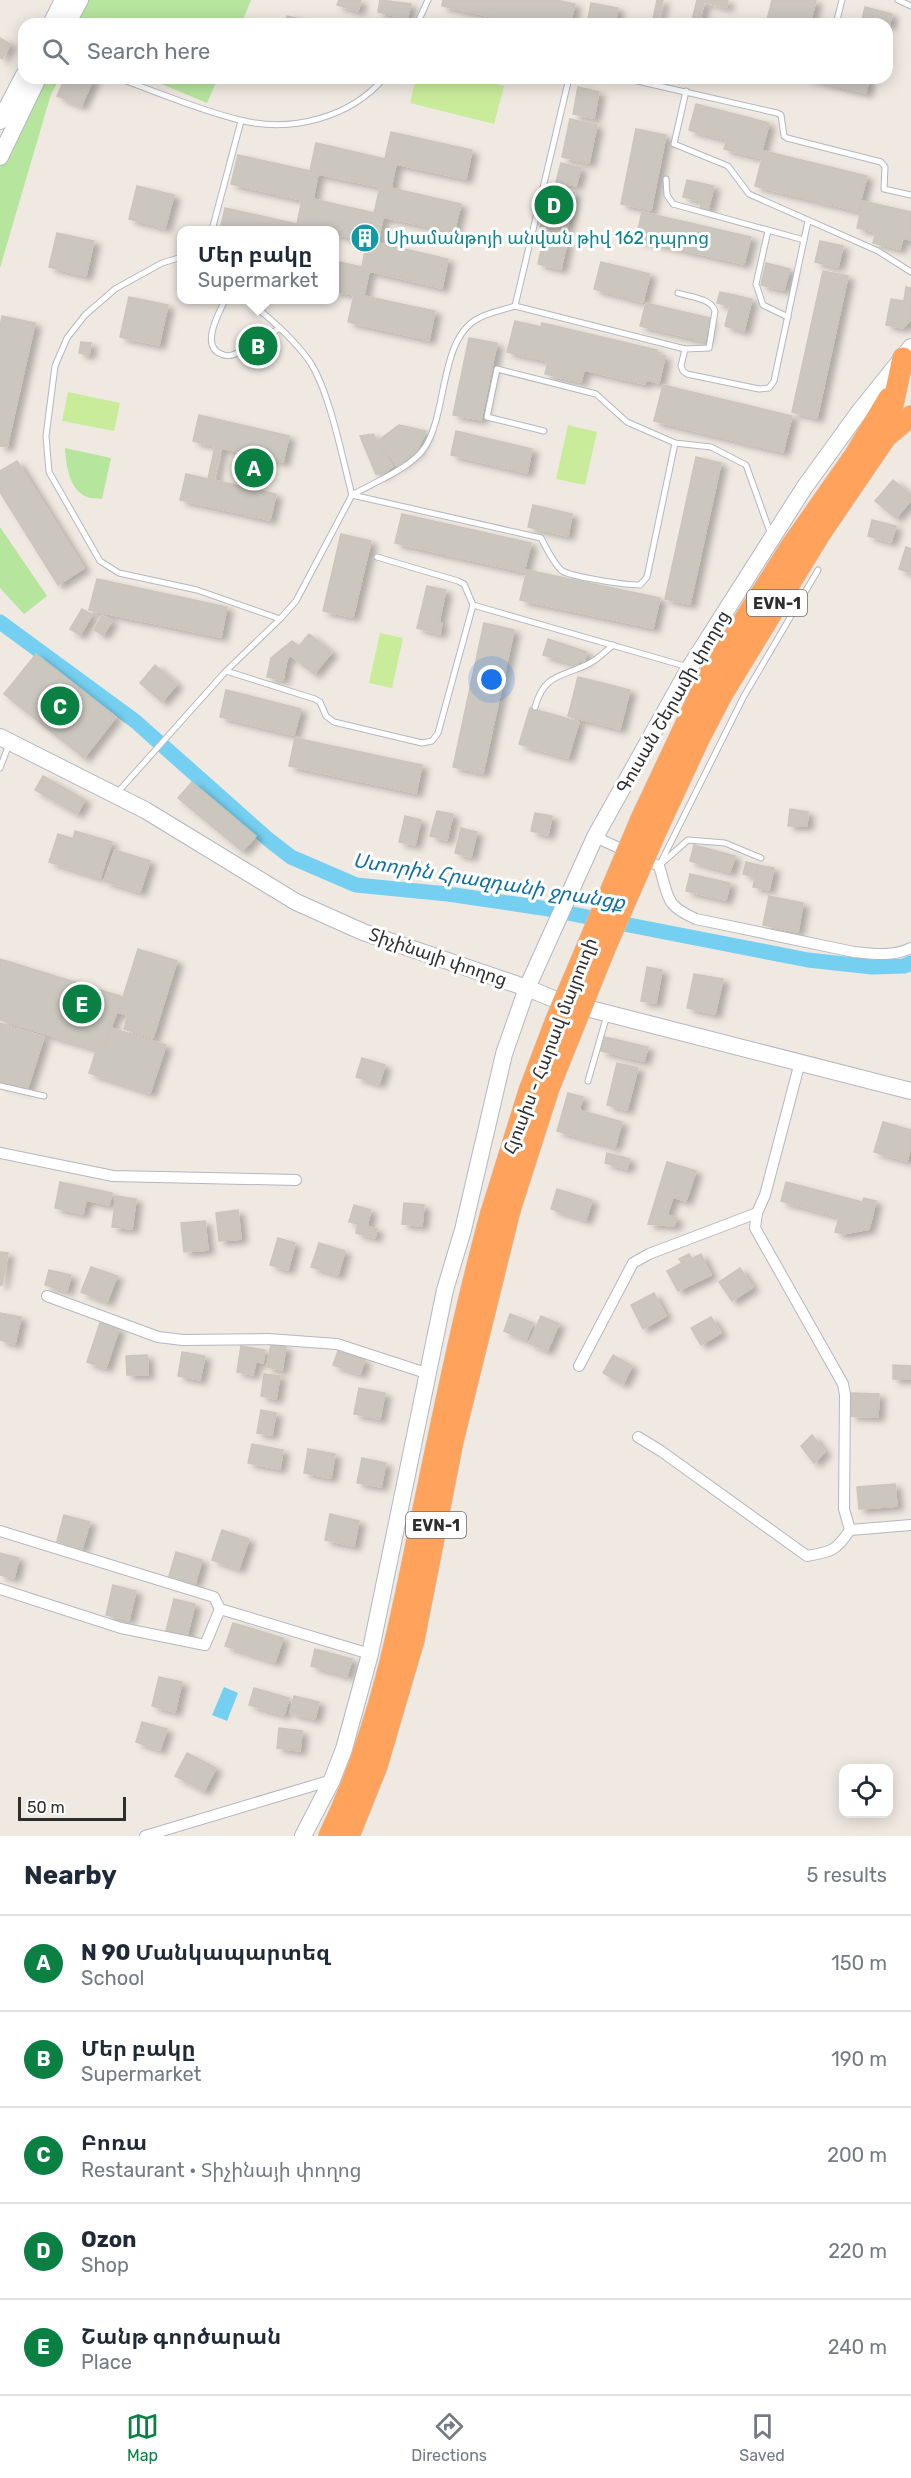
<!DOCTYPE html>
<meta charset="utf-8">
<style>
body{margin:0;font-family:Rubik,"Noto Sans Armenian",sans-serif;background:#f2f2f3;color:#1f2937}
.controls{position:absolute;right:18px;bottom:18px;display:grid;overflow:hidden;border-radius:12px;box-shadow:0 3px 15px #0003}
.controls button{width:54px;height:54px;display:grid;place-items:center;padding:0;border:0;border-bottom:2px solid #e0e1e3;background:#fff;color:#1f2937;font:30px sans-serif}
.scale{position:absolute;left:18px;bottom:15px;width:108px;box-sizing:border-box;padding-left:6px;border:3px solid #2e2e2e;border-top:0;font-size:16px;line-height:21px;white-space:nowrap;color:#2e2e2e;-webkit-text-stroke:4px #fff;paint-order:stroke}
.you{position:absolute;left:492px;top:680px;width:21px;height:21px;margin:-15px;border:4px solid #fff;border-radius:50%;background:#1a73e8;box-shadow:0 0 0 9px #1a73e833}
.badge{display:grid;place-items:center;width:39px;height:39px;border-radius:50%;background:#0b8043;color:#fff;font-size:20px;font-weight:700}
.pin{position:absolute;translate:-50% -50%;border:3px solid #fff;box-shadow:0 2px 6px #0006}
.popup{position:absolute;left:177px;top:226px;width:162px;height:78px;box-sizing:border-box;display:grid;place-content:center;border-radius:12px;background:#fff;filter:drop-shadow(0 2px 4px #0005);font-size:20px;white-space:nowrap;color:#747a83}
.popup b{font-size:22px;color:#1f2937}
.popup::after{content:'';position:absolute;left:50%;top:100%;margin-left:-12px;border:12px solid transparent;border-top-color:#fff}
.list{margin:0;padding:0;list-style:none}
h2{display:flex;justify-content:space-between;align-items:center;height:78px;margin:0;padding:0 24px;font-size:26px}
h2 small{font-size:20px;font-weight:400;color:#747a83}
.list li{display:grid;grid-template-columns:39px 1fr auto;gap:18px;align-items:center;box-sizing:border-box;height:96px;padding:0 24px;border-top:2px solid #e0e1e3}
.list b{display:block;font-size:22px;white-space:nowrap}
.list p{margin:0;font-size:20px;white-space:nowrap;color:#747a83}
.list em{font-size:20px;font-style:normal;color:#747a83}
.icon{flex:none;width:33px;height:33px;fill:none;stroke:currentColor;stroke-width:2;stroke-linecap:round;stroke-linejoin:round}
.map{position:relative;flex:none;width:911px;height:1836px;overflow:hidden}
.search{position:absolute;background:#fff;box-shadow:0 3px 15px #0003;left:18px;right:18px;top:18px;height:66px;display:flex;align-items:center;gap:15px;box-sizing:border-box;padding:0 21px;border-radius:18px;color:#747a83;font-size:22px}
.sheet{height:558px;background:#fff}
nav{display:flex;justify-content:space-around;align-items:center;box-sizing:border-box;height:84px;border-top:2px solid #e0e1e3;background:#fff;font-size:16px;color:#747a83}
nav a{display:grid;justify-items:center;gap:3px}
nav .on{color:#0b8043}
.map>svg:first-child{display:block}
</style>
<div class="map">
<svg width="911" height="1836" viewBox="0 0 911 1836">
<defs>
<filter id="shadow"><feDropShadow dx="6" dy="4" stdDeviation="3" flood-color="#0004"/></filter>
</defs>
<rect width="100%" height="100%" fill="#efe9e1"/>
<g fill="#b6e59e">
<path d="M80,0H251L241,24H66Z"/>
<path d="M35,78H60L51,94L0,268V147Z"/>
<path d="M147,78H218L207,103Z"/>
<path d="M65,448L111,458L102,499C98,498 91,499 87,497C69,490 66,464 65,448Z"/>
<path d="M0,527L47,596L24,614L0,588Z"/>
</g>
<g fill="#c9ec9a">
<path d="M416,78H473L504,86L494,124L410,103Z"/>
<path d="M68,392L120,403L114,431L62,421Z"/>
<path d="M568,425L597,432L585,485L556,479Z"/>
<path d="M380,633L403,638L392,688L369,683Z"/>
</g>
<path fill="#75cff0" d="M224,1687L238,1693L227,1721L212,1715Z"/>
<g fill="none" stroke-linecap="round" stroke-linejoin="round">
<path stroke="#75cff0" stroke-width="15" d="M0,622L135,721L269,840L291,857L356,885L448,894L542,908L808,960L872,967L904,966L911,963"/>
</g>
<g fill="#cbc7bf" stroke="#cbc5ba" stroke-width="1.5" fill-rule="evenodd" filter="url(#shadow)">
<path d="M339,0H361L358,11L337,5Z"/>
<path d="M380,0L411,4L406,24H393L395,16L378,12Z"/>
<path d="M443,0H556L575,4L570,24H524L442,6Z"/>
<path d="M657,0H663L657,24H628L629,19L652,24Z"/>
<path d="M697,0H728L727,7L704,2L699,24H691Z"/>
<path d="M772,0H816L810,24H766Z"/>
<path d="M591,3L618,8L615,24H587Z"/>
<path d="M865,7L892,14L889,27L887,24L862,20Z"/>
<path d="M287,16L312,22V24H285Z"/>
<path d="M0,38L10,44L2,59L0,57Z"/>
<path d="M65,78H94L81,106L57,96Z"/>
<path d="M805,78H869L866,93Z"/>
<path d="M578,87L599,92L594,118L573,114Z"/>
<path d="M696,104L769,123L760,158L724,149L727,140L689,130Z"/>
<path d="M570,119L597,125L589,163L562,157Z"/>
<path d="M636,129L666,135L651,210L621,204Z"/>
<path d="M391,132L472,150L466,179L396,164L391,188L461,204L454,232L383,217L378,243L448,259L442,288L369,271L364,296L435,311L429,340L348,322L354,295L334,291V261L362,267L367,241L334,234V230L306,228L305,230H220L225,208L297,224L302,200L231,184L238,155L310,171L316,143L385,159ZM318,174L380,187L374,213L313,199Z"/>
<path d="M764,151L867,176L858,211L755,186Z"/>
<path d="M561,163L581,168L576,186L556,182Z"/>
<path d="M687,180L714,186L708,210L700,208L701,201L683,197Z"/>
<path d="M137,186L174,195L165,228L129,219Z"/>
<path d="M552,187L575,192L570,215L547,209Z"/>
<path d="M863,201L911,212V240L903,238L900,249L873,243L876,232L857,228Z"/>
<path d="M544,210L570,216L566,232L540,227Z"/>
<path d="M642,212L751,237L744,264L636,239Z"/>
<path d="M57,233L94,241L86,276L49,267Z"/>
<path d="M544,237L567,242L561,269L538,264Z"/>
<path d="M820,241L843,246L838,267L815,262Z"/>
<path d="M601,262L650,274L643,302L594,289Z"/>
<path d="M766,263L790,269L784,290L761,285Z"/>
<path d="M823,271L848,276L817,418L792,412Z"/>
<path d="M906,287L911,288V319L903,328L886,325L891,299L904,301Z"/>
<path d="M720,292L752,299L744,331L725,326L730,306L717,303Z"/>
<path d="M129,297L168,305L159,345L120,337Z"/>
<path d="M646,303L710,318L705,341L640,326Z"/>
<path d="M2,316L35,323L7,447L0,446V327Z"/>
<path d="M515,321L541,327L542,323L657,350L656,355L665,356L659,383L646,380L645,384L584,370L581,382L545,374L548,361L507,352Z"/>
<path d="M469,338L497,343L481,420L453,415Z"/>
<path d="M81,342L91,343L89,355L79,353Z"/>
<path d="M663,385L792,416L783,452L654,421Z"/>
<path d="M199,415L289,436L283,462L261,457L253,489L276,494L270,520L180,500L186,474L208,479L215,446L193,441ZM221,448L254,455L246,488L214,480Z"/>
<path d="M399,425L426,431L417,451L397,466L379,440Z"/>
<path d="M456,431L532,449L527,473L451,455Z"/>
<path d="M373,434L393,466L381,475L376,474L360,436Z"/>
<path d="M696,457L721,463L690,604L665,599Z"/>
<path d="M17,461L84,568L58,585L0,492V471Z"/>
<path d="M893,480L911,495V500L896,518L875,501Z"/>
<path d="M533,505L572,514L568,536L528,527Z"/>
<path d="M402,514L531,543L524,572L395,543Z"/>
<path d="M872,520L896,526L891,542L868,536Z"/>
<path d="M341,534L371,541L353,617L323,611Z"/>
<path d="M906,547L911,549V573L899,569Z"/>
<path d="M527,570L660,598L653,628L520,600Z"/>
<path d="M97,579L227,607L221,637L89,610Z"/>
<path d="M427,586L446,590L439,622L442,623L440,634L417,628Z"/>
<path d="M82,609L92,615L80,635L70,629Z"/>
<path d="M102,616L112,621L103,635L94,630Z"/>
<path d="M484,623L514,630L483,773L453,767Z"/>
<path d="M309,634L332,652L314,674L291,656Z"/>
<path d="M548,639L587,652L584,662L579,661L577,665L543,655Z"/>
<path d="M292,641L299,646L287,659L283,680L267,677L271,658Z"/>
<path d="M36,654L116,717L84,758L4,694Z"/>
<path d="M155,665L177,684L162,702L140,683Z"/>
<path d="M578,677L630,690L620,729L568,716Z"/>
<path d="M226,690L301,709L294,735L220,717Z"/>
<path d="M530,708L579,722L568,758L519,744Z"/>
<path d="M295,738L422,765L416,793L289,766Z"/>
<path d="M43,776L85,800L77,814L35,790Z"/>
<path d="M192,782L256,836L242,851L178,798Z"/>
<path d="M790,809L808,812L807,826H788Z"/>
<path d="M437,811L453,814L447,840L430,836Z"/>
<path d="M535,813L552,816L548,835L531,831Z"/>
<path d="M405,816L421,820L415,845L399,842Z"/>
<path d="M461,828L477,832L471,857L455,853Z"/>
<path d="M75,831L112,842L100,878L49,862L58,834L73,839Z"/>
<path d="M694,845L735,856L730,872L690,861Z"/>
<path d="M115,850L150,861L140,892L104,881Z"/>
<path d="M746,862L758,865L755,877L743,874Z"/>
<path d="M758,865L774,868L769,890L753,887Z"/>
<path d="M690,874L730,883L726,900L686,891Z"/>
<path d="M769,896L803,903L798,932L763,925Z"/>
<path d="M138,949L177,961L153,1038L124,1029L128,1015L117,1012L104,1045L97,1042L95,1049L0,1020V959L123,997Z"/>
<path d="M647,967L662,970L656,1003L641,1001Z"/>
<path d="M694,974L723,979L715,1014L687,1008Z"/>
<path d="M0,1023L44,1037L27,1090L0,1082Z"/>
<path d="M111,1028L166,1045L150,1093L89,1073L98,1045L105,1047Z"/>
<path d="M605,1037L648,1047L644,1061L601,1051Z"/>
<path d="M362,1058L385,1065L379,1084L356,1077Z"/>
<path d="M617,1063L638,1068L627,1110L607,1105Z"/>
<path d="M568,1093L583,1097L579,1110L622,1122L615,1147L557,1131Z"/>
<path d="M883,1122L911,1130V1146L907,1161L874,1152Z"/>
<path d="M607,1153L630,1159L627,1169L605,1163Z"/>
<path d="M667,1162L696,1171L686,1201L673,1197L667,1215L677,1218L674,1226L648,1224Z"/>
<path d="M60,1182L112,1193L109,1205L86,1200L83,1214L55,1208Z"/>
<path d="M786,1182L862,1202L864,1198L876,1201L869,1229L843,1234L835,1232L839,1217L781,1201Z"/>
<path d="M557,1189L592,1200L586,1220L551,1209Z"/>
<path d="M116,1196L136,1199L132,1229L112,1227Z"/>
<path d="M404,1203L424,1205L422,1226L402,1224Z"/>
<path d="M354,1205L371,1210L367,1226L377,1229L375,1238L356,1233L358,1224L349,1222Z"/>
<path d="M238,1210L241,1239L219,1241L216,1213Z"/>
<path d="M205,1221L208,1250L184,1252L181,1223Z"/>
<path d="M278,1238L295,1243L288,1270L270,1265Z"/>
<path d="M319,1243L345,1251L338,1275L311,1267Z"/>
<path d="M0,1252L8,1253L2,1285H0Z"/>
<path d="M689,1254L692,1259L701,1254L711,1275L678,1291L667,1271L682,1263L679,1259Z"/>
<path d="M91,1267L117,1276L107,1302L81,1292Z"/>
<path d="M740,1268L753,1287L732,1301L719,1282Z"/>
<path d="M49,1270L71,1275L67,1291L45,1285Z"/>
<path d="M654,1293L666,1316L643,1329L631,1305Z"/>
<path d="M0,1313L21,1317L15,1344L0,1340Z"/>
<path d="M510,1314L533,1323L526,1340L504,1331Z"/>
<path d="M541,1316L559,1324L547,1351L529,1343Z"/>
<path d="M711,1317L721,1333L701,1345L691,1328Z"/>
<path d="M100,1323L119,1329L106,1368L87,1362Z"/>
<path d="M271,1344L286,1347L282,1370L267,1367Z"/>
<path d="M241,1346L265,1350L263,1363L256,1361L253,1375L237,1372Z"/>
<path d="M338,1351L365,1360L360,1374L333,1365Z"/>
<path d="M182,1352L205,1356L200,1380L178,1376Z"/>
<path d="M147,1355L148,1375H127L126,1356Z"/>
<path d="M613,1355L632,1366L623,1384L603,1373Z"/>
<path d="M893,1365L911,1366V1379H893Z"/>
<path d="M264,1374L280,1376L276,1399L261,1396Z"/>
<path d="M359,1388L385,1393L380,1419L354,1414Z"/>
<path d="M851,1393L879,1394L878,1417L851,1416Z"/>
<path d="M261,1410L276,1413L272,1435L257,1433Z"/>
<path d="M812,1435L825,1452L814,1463L801,1446Z"/>
<path d="M252,1444L283,1450L280,1469L248,1463Z"/>
<path d="M308,1449L335,1454L331,1478L304,1473Z"/>
<path d="M362,1458L386,1463L381,1487L357,1483Z"/>
<path d="M895,1484L897,1506L859,1509L857,1487Z"/>
<path d="M330,1514L359,1521L354,1546L325,1540Z"/>
<path d="M64,1515L90,1522L82,1549L57,1541Z"/>
<path d="M222,1530L249,1539L239,1569L212,1560Z"/>
<path d="M176,1552L202,1560L195,1584L169,1576Z"/>
<path d="M0,1553L19,1558L14,1578L0,1575Z"/>
<path d="M113,1585L136,1591L129,1620L106,1615Z"/>
<path d="M174,1599L195,1604L187,1636L166,1631Z"/>
<path d="M233,1623L283,1638L275,1662L225,1646Z"/>
<path d="M315,1649L352,1659L347,1676L311,1666Z"/>
<path d="M159,1677L182,1682L175,1712L152,1706Z"/>
<path d="M254,1688L289,1698L284,1715L249,1705Z"/>
<path d="M294,1696L319,1702L315,1719L290,1713Z"/>
<path d="M142,1722L167,1729L160,1750L136,1742Z"/>
<path d="M279,1728L302,1731L300,1751L277,1748Z"/>
<path d="M187,1753L216,1768L204,1791L175,1776Z"/>
</g>
<g fill="none" stroke-linecap="round" stroke-linejoin="round">
<g stroke="#b4b7c1" stroke-width="7">
<g id="lane">
<path d="M898,0L911,6"/>
<path d="M417,24L428,0"/>
<path d="M836,24L842,0"/>
<path d="M118,78C157,92 201,111 240,120C291,133 350,118 384,78"/>
<path d="M624,78L777,113L781,115L784,136L787,138L881,162L885,167L884,189L911,195"/>
<path d="M686,91L674,144L728,166L749,194L878,251L911,272"/>
<path d="M666,179L667,195L673,204L804,240"/>
<path d="M212,230L241,121"/>
<path d="M768,231L756,284L763,305L788,317"/>
<path d="M182,257L162,263L115,289L85,315L67,338L55,366L46,436L49,472L100,561L119,573L197,590L280,619"/>
<path d="M678,293C690,297 711,298 715,311L709,348L685,349"/>
<path d="M225,300C219,313 200,346 221,354C225,356 231,356 235,354C250,348 265,337 280,328"/>
<path d="M515,306L685,349L681,366L683,371L687,374L759,389L769,388L774,381L808,221"/>
<path d="M544,431L487,417L497,369L596,394L627,422L675,443L711,447L746,465L770,532"/>
<path d="M352,495C373,483 413,467 425,447C448,412 439,338 479,318C490,312 503,310 515,306L569,78"/>
<path d="M352,495L541,538C547,549 552,561 561,570C569,577 627,585 640,585L647,577L675,443"/>
<path d="M377,557L458,581L464,584L473,605"/>
<path d="M226,671L315,699L320,702L326,716L334,722L422,743L432,741L438,733L473,605L688,667"/>
<path d="M535,707C545,672 562,678 590,663C598,659 606,651 613,645"/>
<path d="M0,768L9,744"/>
<path d="M117,793L226,671L280,619L296,601L352,495C342,457 330,393 310,362C293,338 270,318 247,300"/>
<path d="M663,862L688,840L725,843L761,858"/>
<path d="M659,866L744,696L818,570"/>
<path d="M588,1081L607,1015"/>
<path d="M0,1086L44,1096"/>
</g>
</g>
<g stroke="#b4b7c1" stroke-width="12">
<g id="street">
<path d="M595,837L659,866C669,897 664,905 696,919L854,952C874,954 892,957 911,948"/>
<path d="M0,1153L113,1176L296,1180"/>
<path d="M47,1296L158,1337L183,1340L268,1339L337,1344L429,1374"/>
<path d="M579,1366L633,1263L649,1254L757,1213L765,1195L800,1062"/>
<path d="M638,1437L661,1451L807,1556C831,1552 836,1551 850,1530L844,1509L845,1395L843,1384L755,1228L757,1213"/>
<path d="M850,1530L911,1525"/>
<path d="M0,1531L214,1597L220,1609L370,1654"/>
<path d="M0,1589L121,1628L205,1645L220,1609"/>
<path d="M145,1836L332,1780"/>
</g>
</g>
<g stroke="#b4b7c1" stroke-width="18">
<g id="secondary">
<path d="M51,24L63,0"/>
<path d="M67,24L80,0"/>
<path d="M0,121L24,75"/>
<path d="M0,157L38,78"/>
<path d="M0,737L145,810L296,902L363,932L527,988L559,1001L911,1091"/>
<path d="M303,1836L332,1780L344,1749L370,1654L445,1290L463,1230L504,1054L527,988L595,837L690,667L804,488L859,412L911,347"/>
</g>
</g>
<g stroke="#c9c9c9" stroke-width="22">
<g id="highway">
<path d="M886,437L911,416"/>
<path d="M641,819L708,677L792,545L855,455L889,398"/>
<path d="M658,827L699,739L723,693L820,534L886,437L903,358"/>
<path d="M329,1836C379,1733 401,1621 423,1510C444,1410 464,1311 491,1213"/>
<path d="M349,1836L377,1766L414,1640L453,1441L510,1210"/>
</g>
</g>
<use href="#lane" stroke="#fff" stroke-width="5"/>
<use href="#street" stroke="#fff" stroke-width="10"/>
<use href="#secondary" stroke="#fff" stroke-width="16"/>
<use href="#highway" stroke="#ffa35c" stroke-width="21"/>
<g stroke="#c9c9c9" stroke-width="22" stroke-linecap="butt">
<g id="highway-bridge">
<path d="M510,1210L549,1088L606,946L658,827"/>
<path d="M491,1213L529,1091L556,1020L641,819"/>
</g>
</g>
<use href="#highway-bridge" stroke="#ffa35c" stroke-width="21"/>
</g>
<defs>
<g id="building-disc" transform="scale(1.5)"><circle r="9.5" fill="#0f9aa8" stroke="#fff"/><path d="M-4-6H4V6H1V3H-1V6H-4ZM-2.5-4.3h1.7v1.8h-1.7ZM.8-4.3h1.7v1.8H.8ZM-2.5-1h1.7V.8h-1.7ZM.8-1h1.7V.8H.8Z" fill="#fff"/></g>
</defs>
<g fill-rule="evenodd">
<use href="#building-disc" x="365" y="238"/>
</g>
<g text-anchor="middle" dominant-baseline="central" stroke-width="6" stroke-linejoin="round" paint-order="stroke">
<g fill="#fff" stroke="#6d6d6d" stroke-width="1.5">
<rect x="747" y="590" width="60" height="26" rx="4.5"/>
<rect x="406" y="1512" width="60" height="26" rx="4.5"/>
</g>
<g font-size="16" font-weight="bold" fill="#2e2e2e">
<text x="777" y="603">EVN-1</text>
<text x="436" y="1525">EVN-1</text>
</g>
<g font-size="18" fill="#0d838f" stroke="#fff" text-anchor="start">
<text x="386" y="238">Սիամանթոյի անվան թիվ 162 դպրոց</text>
</g>
<g font-size="18" fill="#2e2e2e" stroke="#fff">
<text transform="translate(673 702) rotate(-60)">Գուսան Շերամի փողոց</text>
<text transform="translate(438 957) rotate(19)">Տիչինայի փողոց</text>
<text transform="translate(550 1046) rotate(-69)">Հյուսիս - Հարավ մայրուղի</text>
</g>
<g font-size="20" font-style="italic" fill="#0d6fa3" stroke="#fff">
<text transform="translate(489 881) rotate(9)">Ստորին Հրազդանի ջրանցք</text>
</g>
</g>
</svg>
<div class="controls">
<button><svg class="icon" aria-label="locate" viewBox="0 0 24 24"><circle cx="12" cy="12" r="6"/><path d="M12 2v4M12 18v4M2 12h4M18 12h4"/></svg></button>
</div>
<div class="scale">50 m</div>
<div class="you"></div>
<div class="pin badge" style="left:254px;top:468px">A</div>
<div class="pin badge" style="left:258px;top:346px">B</div>
<div class="popup"><b>Մեր բակը</b>Supermarket</div>
<div class="pin badge" style="left:60px;top:706px">C</div>
<div class="pin badge" style="left:554px;top:205px">D</div>
<div class="pin badge" style="left:82px;top:1004px">E</div>
<div class="search"><svg class="icon" aria-label="search" viewBox="0 0 24 24"><circle cx="10" cy="10" r="6"/><path d="M15 15l6 6"/></svg>Search here</div>
</div>
<section class="sheet">
<h2>Nearby<small>5 results</small></h2>
<ul class="list">
<li><span class="badge">A</span><div><b>N 90 Մանկապարտեզ</b><p>School</p></div><em>150 m</em></li>
<li><span class="badge">B</span><div><b>Մեր բակը</b><p>Supermarket</p></div><em>190 m</em></li>
<li><span class="badge">C</span><div><b>Բոռա</b><p>Restaurant · Տիչինայի փողոց</p></div><em>200 m</em></li>
<li><span class="badge">D</span><div><b>Ozon</b><p>Shop</p></div><em>220 m</em></li>
<li><span class="badge">E</span><div><b>Շանթ գործարան</b><p>Place</p></div><em>240 m</em></li>
</ul>
</section>
<nav>
<a class="on"><svg class="icon" aria-label="map" viewBox="0 0 24 24"><path d="M3 6l6-2 6 2 6-2v14l-6 2-6-2-6 2zM9 4v14M15 6v14"/></svg>Map</a>
<a><svg class="icon" aria-label="directions" viewBox="0 0 24 24"><path d="M12 3l9 9-9 9-9-9zM9 14v-3h6M13 9l2 2-2 2"/></svg>Directions</a>
<a><svg class="icon" aria-label="saved" viewBox="0 0 24 24"><path d="M7 4h10v16l-5-4-5 4z"/></svg>Saved</a>
</nav>
